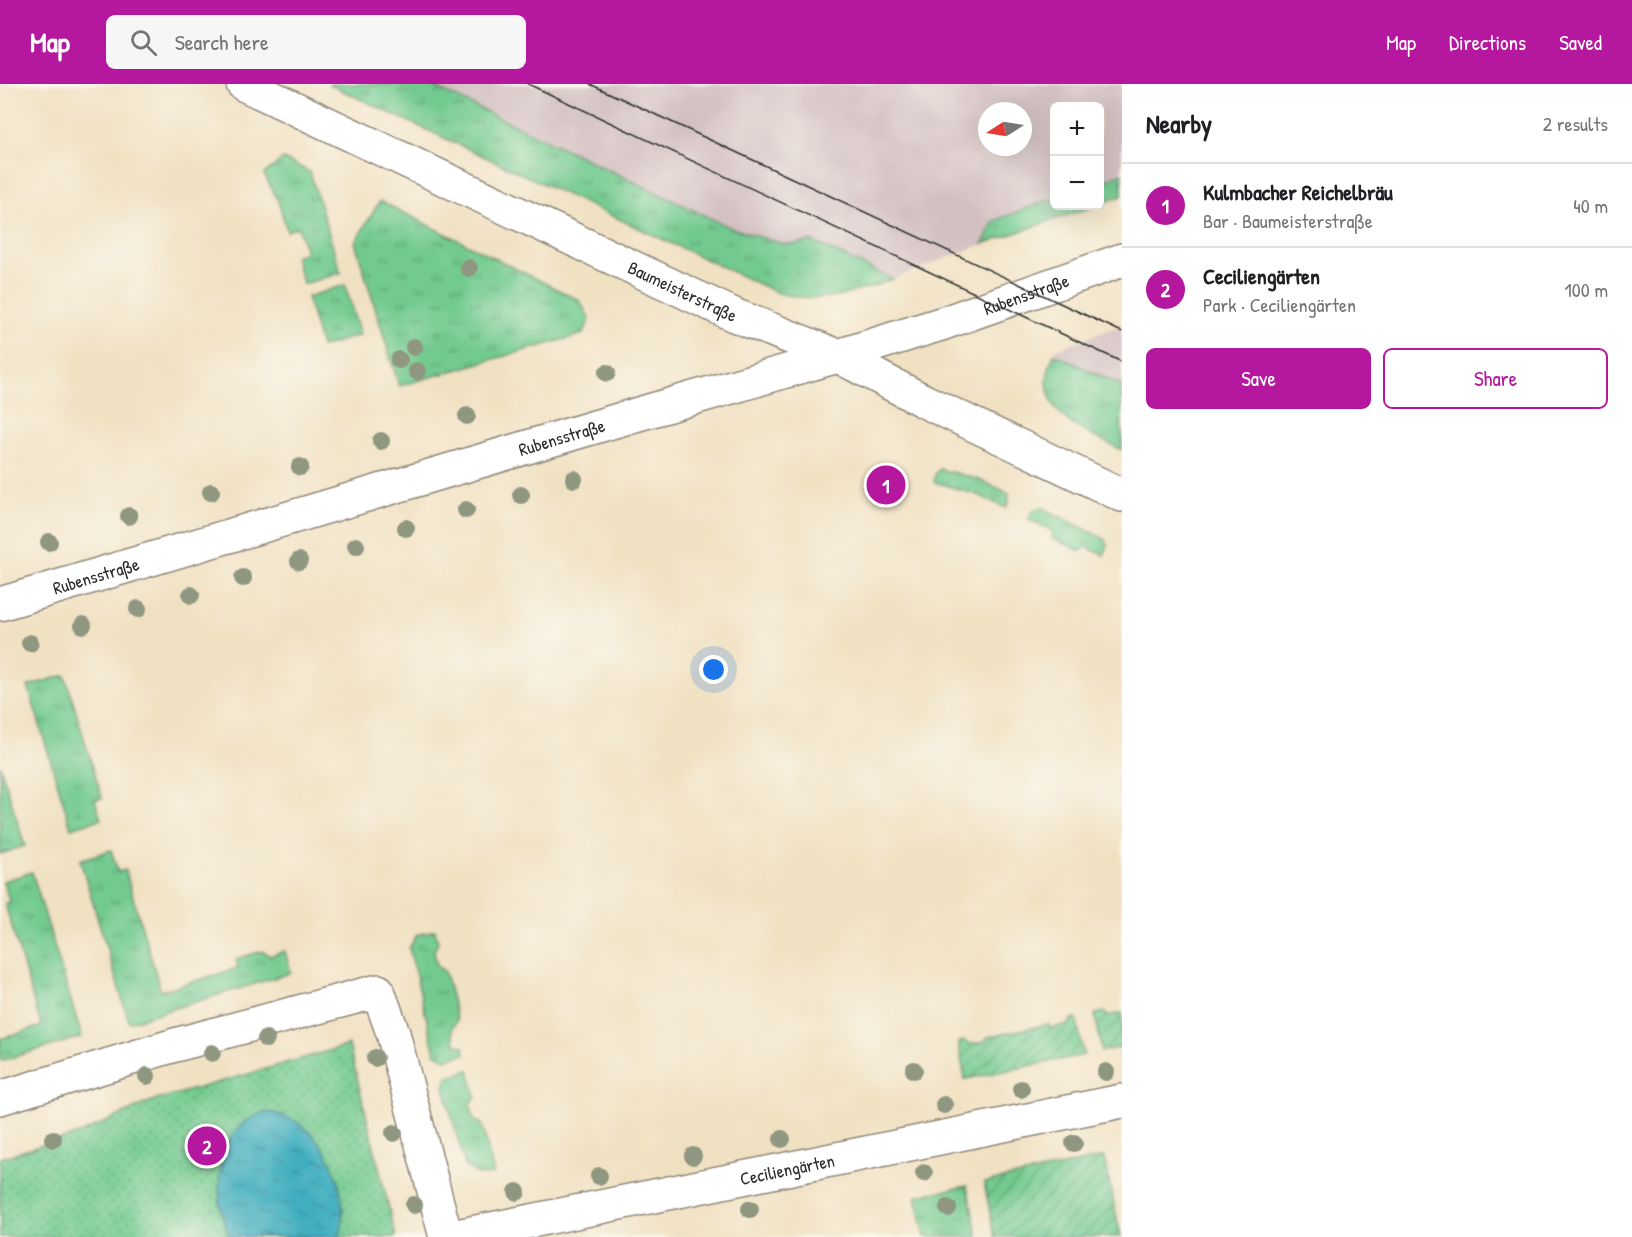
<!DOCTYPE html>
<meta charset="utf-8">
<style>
body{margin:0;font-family:"Patrick Hand",sans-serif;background:#f6f6f6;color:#202124}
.controls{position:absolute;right:18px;top:18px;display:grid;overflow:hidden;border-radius:9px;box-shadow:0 6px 24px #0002}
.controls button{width:54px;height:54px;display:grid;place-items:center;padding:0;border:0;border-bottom:2px solid #e0e0e0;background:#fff;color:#202124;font:30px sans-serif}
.compass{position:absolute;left:978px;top:18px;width:54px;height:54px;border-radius:50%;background:#fff;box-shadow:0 6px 24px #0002;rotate:258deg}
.you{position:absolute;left:714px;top:586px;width:21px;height:21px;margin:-15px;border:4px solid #fff;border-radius:50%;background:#1a73e8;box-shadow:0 0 0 9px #1a73e833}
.badge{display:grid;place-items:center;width:39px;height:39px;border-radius:50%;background:#b5179e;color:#fff;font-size:20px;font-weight:700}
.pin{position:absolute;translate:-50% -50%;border:3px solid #fff;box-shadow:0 2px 6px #0006}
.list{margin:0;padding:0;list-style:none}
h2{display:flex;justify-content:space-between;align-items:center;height:78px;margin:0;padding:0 24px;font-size:26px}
h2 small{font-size:20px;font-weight:400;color:#757577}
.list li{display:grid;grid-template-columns:39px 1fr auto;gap:18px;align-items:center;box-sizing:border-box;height:84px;padding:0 24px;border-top:2px solid #e0e0e0}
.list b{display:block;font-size:22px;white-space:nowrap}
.list p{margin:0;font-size:20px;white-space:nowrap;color:#757577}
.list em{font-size:20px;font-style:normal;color:#757577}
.actions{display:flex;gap:12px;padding:18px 24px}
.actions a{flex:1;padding:14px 0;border:2px solid #b5179e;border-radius:9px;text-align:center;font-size:21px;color:#b5179e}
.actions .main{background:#b5179e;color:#fff}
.icon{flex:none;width:33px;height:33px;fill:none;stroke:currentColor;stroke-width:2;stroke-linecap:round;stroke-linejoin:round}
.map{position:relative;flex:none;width:1122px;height:1153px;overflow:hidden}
header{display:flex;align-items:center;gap:36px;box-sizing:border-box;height:84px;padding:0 30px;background:#b5179e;color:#fff}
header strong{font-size:28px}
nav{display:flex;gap:33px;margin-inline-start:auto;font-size:21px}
.search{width:420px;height:54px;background:#f6f6f6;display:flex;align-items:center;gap:15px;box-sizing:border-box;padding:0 21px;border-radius:9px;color:#757577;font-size:22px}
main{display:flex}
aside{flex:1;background:#fff}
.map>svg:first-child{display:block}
</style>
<header>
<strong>Map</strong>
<div class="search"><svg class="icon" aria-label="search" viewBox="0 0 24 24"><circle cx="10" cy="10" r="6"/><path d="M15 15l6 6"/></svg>Search here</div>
<nav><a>Map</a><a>Directions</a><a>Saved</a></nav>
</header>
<main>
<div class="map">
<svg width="1122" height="1153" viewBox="0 0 1122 1153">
<defs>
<pattern id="grass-tufts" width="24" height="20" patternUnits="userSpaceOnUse" patternTransform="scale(1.5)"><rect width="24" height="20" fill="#72ca90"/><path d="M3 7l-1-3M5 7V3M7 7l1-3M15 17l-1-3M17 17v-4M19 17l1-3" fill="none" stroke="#5ea476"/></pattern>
<pattern id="park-dots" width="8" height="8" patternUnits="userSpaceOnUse" patternTransform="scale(1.5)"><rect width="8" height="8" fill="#72ca90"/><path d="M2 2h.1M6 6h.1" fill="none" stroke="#5ea476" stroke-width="1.8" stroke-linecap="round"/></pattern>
<pattern id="garden-furrows" width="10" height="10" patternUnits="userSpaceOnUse" patternTransform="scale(1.5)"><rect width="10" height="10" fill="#72ca90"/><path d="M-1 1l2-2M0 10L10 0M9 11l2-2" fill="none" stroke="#5ea476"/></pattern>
<pattern id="water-ripples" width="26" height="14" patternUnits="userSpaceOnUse" patternTransform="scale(1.5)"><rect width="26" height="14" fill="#41aebf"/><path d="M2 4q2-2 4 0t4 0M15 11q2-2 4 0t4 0" fill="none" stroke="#378e9b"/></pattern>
</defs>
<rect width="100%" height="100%" fill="#fbf7ec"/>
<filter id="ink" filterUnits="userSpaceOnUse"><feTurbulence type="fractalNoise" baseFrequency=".0167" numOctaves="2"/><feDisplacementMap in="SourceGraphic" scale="12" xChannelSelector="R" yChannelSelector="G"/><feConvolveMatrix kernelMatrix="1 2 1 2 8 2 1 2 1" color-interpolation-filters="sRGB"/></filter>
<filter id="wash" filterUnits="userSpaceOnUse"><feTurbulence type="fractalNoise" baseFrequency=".008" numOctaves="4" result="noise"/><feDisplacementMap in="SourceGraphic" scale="24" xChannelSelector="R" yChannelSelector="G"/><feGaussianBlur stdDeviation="1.35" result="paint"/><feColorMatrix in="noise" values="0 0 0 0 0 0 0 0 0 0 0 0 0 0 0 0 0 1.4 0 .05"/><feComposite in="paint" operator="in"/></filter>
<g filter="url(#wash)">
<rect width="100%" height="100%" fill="#f1e1c3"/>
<g fill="#d2bfc1" fill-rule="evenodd">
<path d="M428,0H1122V89L1100,98V22H1054V114L995,137L983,160L893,195L811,157L796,160H783L731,144ZM987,27H1023V63H987Z"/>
<path d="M1122,241V320L1121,301L1054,270L1057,265Z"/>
</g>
<g fill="url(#grass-tufts)" stroke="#4e7a5e" stroke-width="1.5">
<path d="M328,0H428L731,144L783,160H796L811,157L893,195C850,211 824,220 778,209Z"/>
<path d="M283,75L310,88L341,189L303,200L295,172L306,168L298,143L287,147L279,119L264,90Z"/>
<path d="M1122,89V112L1100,120V98Z"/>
<path d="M1054,114V122H1095L983,160L994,137Z"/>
<path d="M380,117L579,216L590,235L583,250L399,302L355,158Z"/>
<path d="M345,201L360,251L321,263L307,213Z"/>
<path d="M1054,270L1121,301L1122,366C1081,347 1028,327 1054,270Z"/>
<path d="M940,385L977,395L1009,409V417L1006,424L978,411L934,398L935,390Z"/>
<path d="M1041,423L1105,455L1108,461L1104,471L1086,463L1081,467L1052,454L1053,448L1051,446L1028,435L1033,426Z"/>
<path d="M65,591L102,714L95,716L101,735L71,744L28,602Z"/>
<path d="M0,681L25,762L0,770Z"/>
<path d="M111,766L118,788L125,786L161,907L238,884L236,875L262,867L270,872L285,867L291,889L129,938L80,776Z"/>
<path d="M32,788L82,953L0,977V955L41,942L5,820L9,816L3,797Z"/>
<path d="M435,846L438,859L434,867L437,882L445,888L457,936L452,944L455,959L464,963L465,970L446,975L435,969L409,864L417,851Z"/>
<path d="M469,986L476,1013L470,1020L474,1036L482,1040L494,1090L478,1091L465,1082L444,1003L447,993Z"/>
<path d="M967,1102L978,1153H925L916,1112Z"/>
</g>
<path fill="url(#park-dots)" stroke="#4e7a5e" stroke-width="1.5" d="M349,961L396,1153H0V1074L82,1049L149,1018Z"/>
<g fill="url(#garden-furrows)" stroke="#4e7a5e" stroke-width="1.5">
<path d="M1104,928L1108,932L1122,929V963L1102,967L1095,930Z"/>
<path d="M1076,934L1084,971L965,995L958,958L964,957L969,960L984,958L988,953L1048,940L1052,944L1069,940L1071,935Z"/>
<path d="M1104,1073L1121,1153H995L984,1099Z"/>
</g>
<path fill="url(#water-ripples)" stroke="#366c75" stroke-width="1.5" d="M269,1028C323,1035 352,1104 340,1153H230C210,1113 215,1036 269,1028Z"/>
</g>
<g filter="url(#ink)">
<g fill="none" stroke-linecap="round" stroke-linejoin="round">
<g stroke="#8e8677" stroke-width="36">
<g id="minor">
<path id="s1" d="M243,0L734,231L838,272L924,317L1122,411"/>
<path id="s2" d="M0,520L635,331L838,272L944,239L1122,176"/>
<path d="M0,1014L175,961L378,907L393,949L446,1153"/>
<path id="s3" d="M452,1153L1122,1017"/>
</g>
</g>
<use href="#minor" stroke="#fff" stroke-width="33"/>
<g stroke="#2b2b2b" stroke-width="1.5">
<path d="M528,0L1122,278"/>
<path d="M590,0L1122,248"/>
</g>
</g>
<g fill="#909780">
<circle cx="469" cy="184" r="9"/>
<circle cx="414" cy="263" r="9"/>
<circle cx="399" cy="276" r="9"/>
<circle cx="417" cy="287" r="9"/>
<circle cx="607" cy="289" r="9"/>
<circle cx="467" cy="332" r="9"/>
<circle cx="381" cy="357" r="9"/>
<circle cx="300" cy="383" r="9"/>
<circle cx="574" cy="395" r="9"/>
<circle cx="211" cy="408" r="9"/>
<circle cx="521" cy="411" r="9"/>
<circle cx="466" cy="426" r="9"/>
<circle cx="129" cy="432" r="9"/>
<circle cx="406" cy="444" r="9"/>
<circle cx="49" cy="458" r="9"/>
<circle cx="356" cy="462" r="9"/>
<circle cx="299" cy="477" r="9"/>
<circle cx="243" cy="494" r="9"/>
<circle cx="191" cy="511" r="9"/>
<circle cx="138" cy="525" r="9"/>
<circle cx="83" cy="541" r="9"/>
<circle cx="30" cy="559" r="9"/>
<circle cx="266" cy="955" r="9"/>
<circle cx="212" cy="969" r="9"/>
<circle cx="375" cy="974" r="9"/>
<circle cx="914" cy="986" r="9"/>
<circle cx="1106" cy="988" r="9"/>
<circle cx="147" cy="992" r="9"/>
<circle cx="1021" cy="1005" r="9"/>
<circle cx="944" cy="1021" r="9"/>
<circle cx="394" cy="1049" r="9"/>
<circle cx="53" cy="1055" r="9"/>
<circle cx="782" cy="1055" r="9"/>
<circle cx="1074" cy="1059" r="9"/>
<circle cx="693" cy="1072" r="9"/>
<circle cx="924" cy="1089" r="9"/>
<circle cx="599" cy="1092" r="9"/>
<circle cx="517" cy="1108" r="9"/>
<circle cx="414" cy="1121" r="9"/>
<circle cx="948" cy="1124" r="9"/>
<circle cx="750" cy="1125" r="9"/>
</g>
</g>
<g text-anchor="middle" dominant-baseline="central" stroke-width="4.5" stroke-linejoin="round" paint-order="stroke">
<g font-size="18" fill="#2b2b2b" stroke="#fbf7ec">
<text stroke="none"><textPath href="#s1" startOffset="486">Baumeisterstraße</textPath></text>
<text stroke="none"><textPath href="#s2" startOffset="1072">Rubensstraße</textPath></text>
<text stroke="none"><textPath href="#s2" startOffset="586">Rubensstraße</textPath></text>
<text stroke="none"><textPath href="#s2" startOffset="100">Rubensstraße</textPath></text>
<text stroke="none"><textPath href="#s3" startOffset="342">Ceciliengärten</textPath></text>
</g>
</g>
</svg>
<div class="controls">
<button>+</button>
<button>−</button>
</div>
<svg class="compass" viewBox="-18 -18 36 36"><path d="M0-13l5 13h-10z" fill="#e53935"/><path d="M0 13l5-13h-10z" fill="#757577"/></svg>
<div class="you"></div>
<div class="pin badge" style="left:886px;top:401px">1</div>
<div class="pin badge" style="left:207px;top:1062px">2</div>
</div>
<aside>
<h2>Nearby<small>2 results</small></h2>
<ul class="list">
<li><span class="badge">1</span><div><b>Kulmbacher Reichelbräu</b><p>Bar · Baumeisterstraße</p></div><em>40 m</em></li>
<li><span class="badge">2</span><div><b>Ceciliengärten</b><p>Park · Ceciliengärten</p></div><em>100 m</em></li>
</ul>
<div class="actions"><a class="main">Save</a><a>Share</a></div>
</aside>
</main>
